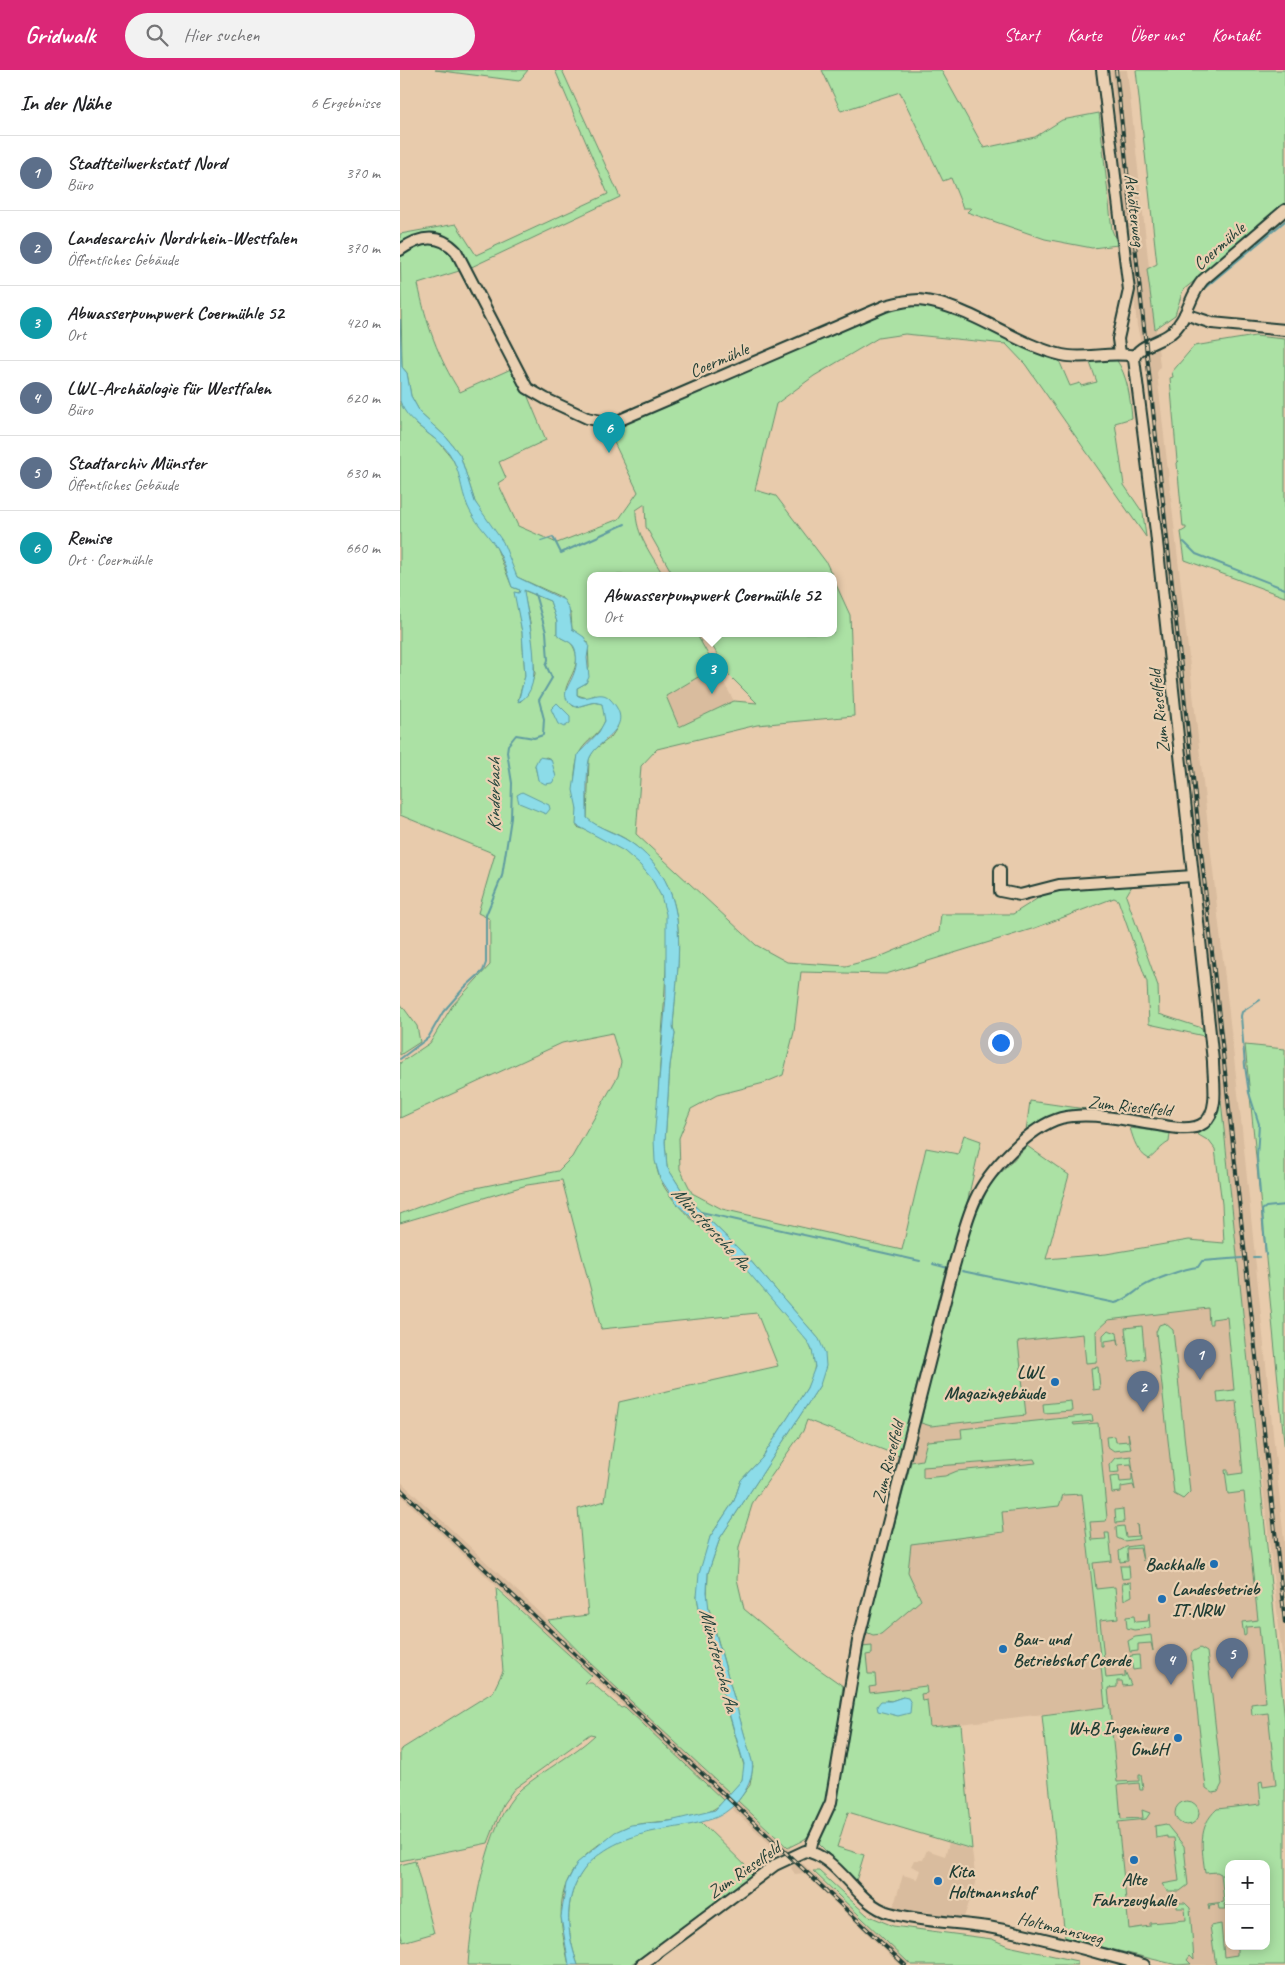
<!DOCTYPE html>
<html lang="de">
<meta charset="utf-8">
<style>
body{margin:0;font-family:Caveat,sans-serif;background:#f2f2f2;color:#202124}
.controls{position:absolute;right:15px;bottom:15px;display:grid;overflow:hidden;border-radius:10px;box-shadow:0 2px 12px #0003}
.controls button{width:45px;height:45px;display:grid;place-items:center;padding:0;border:0;border-bottom:1px solid #e0e0e0;background:#fff;color:#202124;font:25px sans-serif}
.you{position:absolute;left:600px;top:972px;width:18px;height:18px;margin:-12px;border:4px solid #fff;border-radius:50%;background:#1a73e8;box-shadow:0 0 0 8px #1a73e833}
.badge{display:grid;place-items:center;width:32px;height:32px;border-radius:50%;background:#db2777;color:#fff;font-size:16px;font-weight:700}
.pin{position:absolute;translate:-50% -41px;filter:drop-shadow(0 1px 2px #0008)}
.pin::after{content:'';position:absolute;top:26px;width:18px;height:15px;background:inherit;clip-path:polygon(0 0,100% 0,50% 100%)}
.popup{position:absolute;left:187px;top:502px;width:250px;height:65px;box-sizing:border-box;display:grid;place-content:center;border-radius:10px;background:#fff;filter:drop-shadow(0 1px 4px #0005);font-size:16px;white-space:nowrap;color:#757577}
.popup b{font-size:19px;color:#202124}
.popup::after{content:'';position:absolute;left:50%;top:100%;margin-left:-10px;border:10px solid transparent;border-top-color:#fff}
.list{margin:0;padding:0;list-style:none}
h2{display:flex;justify-content:space-between;align-items:center;height:65px;margin:0;padding:0 20px;font-size:21px}
h2 small{font-size:16px;font-weight:400;color:#757577}
.list li{display:grid;grid-template-columns:32px 1fr auto;gap:15px;align-items:center;box-sizing:border-box;height:75px;padding:0 20px;border-top:1px solid #e0e0e0}
.list b{display:block;font-size:19px;white-space:nowrap}
.list p{margin:0;font-size:16px;white-space:nowrap;color:#757577}
.list em{font-size:16px;font-style:normal;color:#757577}
.icon{flex:none;width:28px;height:28px;fill:none;stroke:currentColor;stroke-width:2;stroke-linecap:round;stroke-linejoin:round}
.map{position:relative;flex:none;width:885px;height:1895px;overflow:hidden}
header{display:flex;align-items:center;gap:30px;box-sizing:border-box;height:70px;padding:0 25px;background:#db2777;color:#fff}
header strong{font-size:24px}
nav{display:flex;gap:28px;margin-inline-start:auto;font-size:18px}
.search{width:350px;height:45px;background:#f2f2f2;display:flex;align-items:center;gap:12px;box-sizing:border-box;padding:0 18px;border-radius:28px;color:#757577;font-size:19px}
main{display:flex}
aside{flex:1;background:#fff}
.map>svg:first-child{display:block}
</style>
<header>
<strong>Gridwalk</strong>
<div class="search"><svg class="icon" aria-label="search" viewBox="0 0 24 24"><circle cx="10" cy="10" r="6"/><path d="M15 15l6 6"/></svg>Hier suchen</div>
<nav><a>Start</a><a>Karte</a><a>Über uns</a><a>Kontakt</a></nav>
</header>
<main>
<aside>
<h2>In der Nähe<small>6 Ergebnisse</small></h2>
<ul class="list">
<li><span class="badge" style="background:#5c6f8a">1</span><div><b>Stadtteilwerkstatt Nord</b><p>Büro</p></div><em>370 m</em></li>
<li><span class="badge" style="background:#5c6f8a">2</span><div><b>Landesarchiv Nordrhein-Westfalen</b><p>Öffentliches Gebäude</p></div><em>370 m</em></li>
<li><span class="badge" style="background:#0f9aa8">3</span><div><b>Abwasserpumpwerk Coermühle 52</b><p>Ort</p></div><em>420 m</em></li>
<li><span class="badge" style="background:#5c6f8a">4</span><div><b>LWL-Archäologie für Westfalen</b><p>Büro</p></div><em>620 m</em></li>
<li><span class="badge" style="background:#5c6f8a">5</span><div><b>Stadtarchiv Münster</b><p>Öffentliches Gebäude</p></div><em>630 m</em></li>
<li><span class="badge" style="background:#0f9aa8">6</span><div><b>Remise</b><p>Ort · Coermühle</p></div><em>660 m</em></li>
</ul>
</aside>
<div class="map">
<svg width="885" height="1895" viewBox="0 0 885 1895">
<rect width="100%" height="100%" fill="#e8cbac"/>
<filter id="ink" filterUnits="userSpaceOnUse"><feTurbulence type="fractalNoise" baseFrequency=".02" numOctaves="2"/><feDisplacementMap in="SourceGraphic" scale="10" xChannelSelector="R" yChannelSelector="G"/><feConvolveMatrix kernelMatrix="1 2 1 2 8 2 1 2 1" color-interpolation-filters="sRGB"/></filter>
<g filter="url(#ink)">
<g fill="#d9bc9e" fill-rule="evenodd">
<path d="M711,0H727L760,296L757,303L842,1059L885,1481V1610L842,1235L790,703L745,289L737,256Z"/>
<path d="M315,597L334,631L279,657L266,626Z"/>
<path d="M833,1231L885,1721V1895H777L732,1884L705,1637L446,1667L456,1601L544,1262ZM829,1794H866V1876H829Z"/>
<path d="M0,1411L148,1550L190,1593L331,1724L324,1731L0,1425Z"/>
<path d="M338,1731L401,1792L511,1895H500L404,1803L395,1804L391,1798L393,1795L331,1738Z"/>
<path d="M549,1773L572,1780L576,1813L564,1847L493,1838L503,1805L517,1809L520,1800L511,1796L514,1790H523L527,1780L545,1786Z"/>
</g>
<g fill="#abe1a4" stroke="#658f6c" fill-rule="evenodd">
<path d="M35,0H128L119,11Z"/>
<path d="M155,0H162L220,127L63,201L80,241L59,201L18,214C26,253 38,288 60,322L111,299L126,322L146,370L99,392L106,408L98,413L118,456L157,473L219,449L238,422L208,360L488,237L513,232L560,245L658,288L670,316L680,313L681,316L697,312L689,290L716,289C728,307 730,327 732,348L715,353L724,415L743,443L746,467L625,294L606,274L505,264L478,268L414,306L376,334L355,420L376,426L426,492L432,505H273L246,457L245,434L236,440C235,464 252,485 263,505H191V563H296L315,597L266,626L279,657L334,631L357,633L329,605L305,563H433V508L450,545L454,646L357,655L257,679L241,696L236,764L356,875L387,892L446,896L477,888L539,862L541,844H613L651,820L733,814L726,826L758,916L759,944L802,958L804,966L749,954L747,912L718,830L714,828L635,858L486,904L401,902L394,962L383,1005L364,1013L317,1025L291,1039L279,1068L280,1099L292,1123L322,1139L502,1180L526,1078L558,1084L564,1065L581,1071L565,1142L548,1201L545,1202L499,1386L407,1350L403,1361L353,1432L339,1477L337,1509L344,1539L403,1588L443,1616C437,1656 434,1736 408,1766C404,1771 394,1774 388,1778L338,1731L350,1715L353,1696L307,1531L308,1503L320,1468L420,1315L417,1267L348,1188L286,1127L267,1097L265,1072L270,995L275,964L273,957C277,889 296,818 230,772C217,762 199,759 187,749L189,689L194,680L211,667L217,658L218,650L214,637L195,625L187,628L177,625V618L186,613L189,597L188,572L172,559L171,544L161,527L117,507L75,432L60,385L46,367L21,344L11,326L7,303L2,297L0,164L56,154L76,185L208,124Z"/>
<path d="M422,0H541L584,78L635,67L662,50L699,43L712,160L718,175L692,178L645,169L567,142L571,138H563L551,108L543,111L500,22L441,41Z"/>
<path d="M736,0H885V133L858,156L860,158L783,220L775,245L755,259L747,199L757,194Z"/>
<path d="M855,266L885,269V527L785,490L781,462L786,459V457H783L777,393L779,391H777L770,308L773,307L772,302L794,276Z"/>
<path d="M0,331L17,355L39,372L52,388L60,404L67,435L95,474L112,517L120,520L119,523H115L122,562L125,606L118,630L120,632L129,621L135,604L130,552L123,520L150,531L157,552V564C161,570 170,570 173,576C185,597 162,612 166,626C167,629 171,633 173,636C184,638 191,629 202,634C216,660 183,667 178,687C173,706 174,719 177,737C178,743 176,750 177,757C216,769 261,802 267,846C269,863 266,881 266,899C264,948 259,997 257,1046C257,1063 253,1082 257,1099C264,1133 311,1164 336,1188C354,1206 369,1226 386,1245C397,1258 412,1271 414,1289C416,1300 412,1308 407,1318L362,1388L341,1410L334,1431L310,1467L297,1527L301,1548L345,1699L342,1710L331,1724L190,1593L148,1550L188,1545L178,1439L205,1431L219,1332L378,1296L357,1243L201,1259L162,1110L127,1115L0,1153V1144L61,1121L158,1101L172,1087L218,1006L221,992L212,963L162,973L0,1048V993L30,973L52,936L90,895V849L78,843L95,784L0,745ZM146,687L151,689L152,699L155,704L137,705L135,695Z"/>
<path d="M0,933L17,956L20,972L0,985Z"/>
<path d="M845,975L885,979V1382Z"/>
<path d="M821,1030L885,1651V1895H816L810,1856L821,1854L824,1887L837,1885V1876H866V1794H829V1833L824,1834L825,1839H819L818,1834L810,1835L809,1840L808,1834L824,1832L821,1804L817,1802L805,1803C802,1779 797,1757 817,1739L861,1734L859,1712L862,1711L863,1717L876,1715L868,1643L852,1645L851,1634L866,1632L859,1556L846,1557V1565L844,1566L842,1552L858,1550L844,1422L828,1424L825,1400H828V1405L843,1403L836,1331L818,1333L817,1322L834,1320L827,1247L812,1249V1254H809L808,1238L708,1250L696,1261L697,1292L686,1293L683,1264L618,1271L626,1345L531,1356L521,1353L533,1291L568,1162L590,1114L627,1076L669,1105L646,1189L706,1184L789,1170L824,1173L822,1134L815,1079L809,1071L797,1064C814,1056 816,1048 821,1030Z"/>
<path d="M630,1031L699,1041C674,1042 647,1047 626,1061Z"/>
<path d="M730,1058L770,1063L769,1072C760,1077 757,1083 749,1089C737,1082 734,1071 730,1058Z"/>
<path d="M765,1253L773,1260L790,1422L783,1429L774,1424L756,1262L759,1255Z"/>
<path d="M742,1256L745,1289L729,1291L725,1258Z"/>
<path d="M708,1260L717,1263L719,1276L718,1269L705,1271V1277H703V1265Z"/>
<path d="M698,1297L700,1319L693,1320L691,1298Z"/>
<path d="M671,1331L672,1341L644,1343L643,1334Z"/>
<path d="M692,1345L693,1351L673,1353L674,1355L698,1353L707,1448L706,1451L690,1452L692,1470L706,1469L705,1463H709L712,1491L693,1493L696,1519L715,1517L718,1548L700,1550L706,1608L725,1606V1601L731,1615L723,1616L722,1611H717V1617L708,1618L712,1661L730,1659L737,1663L728,1665L727,1660L712,1662L717,1712L739,1711V1704H741L743,1720H740L739,1713L718,1715L721,1749L743,1748L742,1740L750,1743L746,1749L718,1752L729,1859L750,1856V1853L786,1850L785,1838H777V1833H785L790,1838L794,1890L790,1886L787,1890L791,1894L777,1895L665,1868L642,1645L705,1637L701,1596L698,1594H701L682,1424L663,1425L659,1436L602,1442L604,1462L511,1474L508,1502L521,1530L481,1564L473,1565L466,1562L511,1392L522,1390L527,1371L562,1368L561,1359ZM634,1389L636,1393L557,1401L545,1406L523,1408V1397Z"/>
<path d="M728,1363L731,1379L714,1381L707,1376L706,1367L715,1366L716,1372L729,1371Z"/>
<path d="M731,1386L733,1402L731,1394L718,1395L719,1402L710,1403L709,1395L715,1388Z"/>
<path d="M732,1403L735,1420L733,1415L721,1417V1422L712,1423L710,1407L719,1406L720,1412L732,1411Z"/>
<path d="M723,1439L724,1452L716,1453L715,1440Z"/>
<path d="M737,1454L739,1469L724,1471L717,1468L716,1457L724,1456L726,1467L738,1466Z"/>
<path d="M741,1475L743,1491L740,1478L727,1479L728,1491L720,1492L719,1481L726,1477Z"/>
<path d="M720,1496H729L730,1508L722,1509Z"/>
<path d="M731,1512L732,1526L724,1530L722,1513Z"/>
<path d="M96,1518L192,1606L185,1613H192L221,1638L225,1637L324,1731C302,1754 263,1749 234,1755C221,1757 212,1766 201,1773C153,1807 157,1843 169,1895H68C71,1850 86,1749 121,1719C145,1699 174,1685 195,1665L190,1664L114,1719L103,1734L88,1773L0,1791V1680L93,1622L103,1601Z"/>
<path d="M749,1543L750,1558L734,1560L727,1558L726,1547L734,1546L735,1552L748,1551Z"/>
<path d="M751,1565L753,1581L751,1573L738,1574V1581L730,1582L728,1571L735,1567Z"/>
<path d="M472,1576V1584L466,1585L468,1604H475L476,1616L469,1617L470,1623L526,1616L527,1623L521,1624L522,1631L527,1630L530,1657L561,1654L572,1779L448,1742L437,1777L464,1785L456,1811L419,1774L456,1601L462,1577ZM503,1627L498,1646L486,1630L491,1631Z"/>
<path d="M800,1578L807,1582L822,1714L818,1722L813,1723L806,1718L791,1586L792,1582Z"/>
<path d="M739,1585L740,1599L733,1600L730,1586Z"/>
<circle cx="787" cy="1743" r="12"/>
<path d="M301,1752L354,1804L230,1895H178C157,1838 170,1790 230,1767C253,1759 278,1756 301,1752Z"/>
<path d="M766,1754L784,1776L788,1815L780,1821H767L762,1814L779,1811L774,1768H767V1766L756,1768L755,1756Z"/>
<path d="M15,1791L34,1863L3,1872L0,1862V1795Z"/>
<path d="M413,1801H419L467,1845L493,1856L592,1869L608,1876L677,1891V1895H511Z"/>
</g>
<g fill="#8cdce8" stroke="#609ca0">
<path d="M0,249L2,297L7,303L11,326L21,344L46,367L60,385L75,432L103,472L117,507L164,530L169,539L172,559L184,567L189,575L187,588L189,607L186,613L177,618V625C187,633 200,618 210,629C239,659 195,669 189,690C186,702 187,734 187,748C199,759 217,763 230,772C296,817 277,890 273,957L275,964L270,995L265,1072L267,1097L286,1127L348,1188L419,1269L425,1283L426,1296L420,1315L320,1468L308,1503L307,1522L309,1540L352,1691C356,1714 334,1742 312,1749C286,1758 256,1758 230,1768C170,1790 157,1838 178,1895H169L161,1847L166,1814L177,1793L215,1762L231,1755L270,1751L315,1740L342,1710L344,1694L301,1548L297,1527L299,1504L310,1467L334,1431L341,1410L362,1388L407,1318L415,1297L412,1280L408,1272L338,1190L277,1134L260,1108L255,1091L254,1070L266,927V844L261,826L252,809L240,795L224,781L176,755L177,739L173,720L178,684L199,662L205,651L202,634L194,632L176,637C156,627 170,616 174,603C177,596 177,586 175,579C172,570 162,571 157,564V552L150,531L124,520C126,544 149,621 118,632L125,606L122,562L114,522L119,523L120,520L112,517C107,503 103,487 94,474C86,462 74,451 68,437C60,419 61,400 49,383C35,364 8,355 0,331Z"/>
<path d="M157,633L170,646V653L164,657L158,654L151,639Z"/>
<path d="M139,687L151,689L156,707L152,713L145,714L138,710L135,695Z"/>
<path d="M122,722L149,735L150,739L146,744L119,733L117,725Z"/>
<path d="M503,1627L508,1628L511,1633L510,1643L498,1646L478,1641L477,1636L481,1631H491Z"/>
</g>
<g fill="none" stroke-linecap="round" stroke-linejoin="round">
<g stroke="#609ca0" stroke-width="2">
<path d="M801,221L885,151"/>
<path d="M141,471L153,467L161,483L225,454"/>
<path d="M784,472L796,484L885,519"/>
<path d="M860,930L842,942L841,946L845,996L849,1023L859,1054L857,1087L860,1123"/>
<path d="M0,989L28,968L43,942L64,918L83,901L86,893V845L102,806L111,748L112,713L107,682L108,675L116,665L134,668L143,665L144,649L139,630L152,608L146,595L148,590L146,562L135,524"/>
<path d="M301,1142L520,1191"/>
<path d="M866,1185L862,1140L866,1137L885,1135"/>
<path d="M853,1187H859"/>
<path d="M533,1194L548,1198"/>
<path d="M562,1201L715,1233C727,1230 732,1224 742,1217C753,1210 785,1198 798,1197L802,1191L842,1188"/>
</g>
<g stroke="#1f3d34" stroke-width="14">
<g id="minor">
<path d="M702,0L729,220L718,269L720,283"/>
<path d="M0,180C20,166 39,163 56,181L127,318L146,329L187,348L206,352L220,350L485,236C496,233 508,230 519,230C570,235 613,274 662,285C686,290 710,281 734,286"/>
<path d="M785,244L812,253L885,260"/>
<path d="M600,800V821L620,825L659,815L793,806"/>
<path d="M410,1782L412,1773L431,1732L458,1571L553,1199C560,1176 565,1152 575,1130C588,1101 629,1057 661,1048C690,1041 723,1050 752,1054C767,1056 790,1063 804,1053C820,1041 813,1009 813,991L756,462L734,289C737,275 761,272 771,263C788,249 789,226 803,210L885,140"/>
<path d="M241,1895L375,1795L405,1781C439,1786 457,1835 490,1843C522,1852 556,1852 588,1857C641,1866 693,1882 744,1895"/>
</g>
</g>
<use href="#minor" stroke="#ead0b2" stroke-width="10"/>
<g stroke="#1f3d34" stroke-width="4">
<g id="rail">
<path d="M716,0L885,1553"/>
<path d="M0,1419L505,1895"/>
</g>
</g>
<use href="#rail" stroke="#ead0b2" stroke-width="2" stroke-dasharray="5.5" stroke-linecap="butt"/>
</g>
</g>
<g fill="#1f6fb2" stroke="#ead0b2" stroke-width="2">
<circle cx="655" cy="1312" r="5"/>
<circle cx="814" cy="1494" r="5"/>
<circle cx="762" cy="1529" r="5"/>
<circle cx="603" cy="1579" r="5"/>
<circle cx="778" cy="1668" r="5"/>
<circle cx="734" cy="1790" r="5"/>
<circle cx="538" cy="1811" r="5"/>
</g>
<g text-anchor="middle" dominant-baseline="central" stroke-width="4.5" stroke-linejoin="round" paint-order="stroke">
<g font-size="18" fill="#1f3d34" stroke="#ead0b2">
<text transform="translate(735 140) rotate(83)">Ashölterweg</text>
<text transform="translate(819 176) rotate(-41)">Coermühle</text>
<text transform="translate(319 290) rotate(-23)">Coermühle</text>
<text transform="translate(759 641) rotate(-96)">Zum Rieselfeld</text>
<text transform="translate(730 1036) rotate(6)">Zum Rieselfeld</text>
<text transform="translate(488 1392) rotate(-76)">Zum Rieselfeld</text>
<text transform="translate(344 1800) rotate(-35)">Zum Rieselfeld</text>
<text transform="translate(660 1858) rotate(14)">Holtmannsweg</text>
</g>
<g font-size="18" font-weight="bold" fill="#1f3d34" stroke="#ead0b2" text-anchor="end">
<text x="645" y="1302">LWL<tspan x="645" dy="21">Magazingebäude</tspan></text>
<text x="804" y="1494">Backhalle</text>
<text x="772" y="1519" text-anchor="start">Landesbetrieb<tspan x="772" dy="21">IT.NRW</tspan></text>
<text x="613" y="1569" text-anchor="start">Bau- und<tspan x="613" dy="21">Betriebshof Coerde</tspan></text>
<text x="768" y="1658">W+B Ingenieure<tspan x="768" dy="21">GmbH</tspan></text>
<text x="548" y="1801" text-anchor="start">Kita<tspan x="548" dy="21">Holtmannshof</tspan></text>
<text x="734" y="1809" text-anchor="middle">Alte<tspan x="734" dy="21">Fahrzeughalle</tspan></text>
</g>
<g font-size="19" font-style="italic" fill="#24453d" stroke="#ead0b2">
<text transform="translate(94 725) rotate(-90)">Kinderbach</text>
<text transform="translate(311 1158) rotate(47)">Münstersche Aa</text>
<text transform="translate(319 1590) rotate(75)">Münstersche Aa</text>
</g>
</g>
</svg>
<div class="controls">
<button>+</button>
<button>−</button>
</div>
<div class="you"></div>
<div class="pin badge" style="left:800px;top:1310px;background:#5c6f8a">1</div>
<div class="pin badge" style="left:743px;top:1342px;background:#5c6f8a">2</div>
<div class="pin badge" style="left:312px;top:624px;background:#0f9aa8">3</div>
<div class="popup"><b>Abwasserpumpwerk Coermühle 52</b>Ort</div>
<div class="pin badge" style="left:771px;top:1615px;background:#5c6f8a">4</div>
<div class="pin badge" style="left:832px;top:1609px;background:#5c6f8a">5</div>
<div class="pin badge" style="left:209px;top:383px;background:#0f9aa8">6</div>
</div>
</main>
